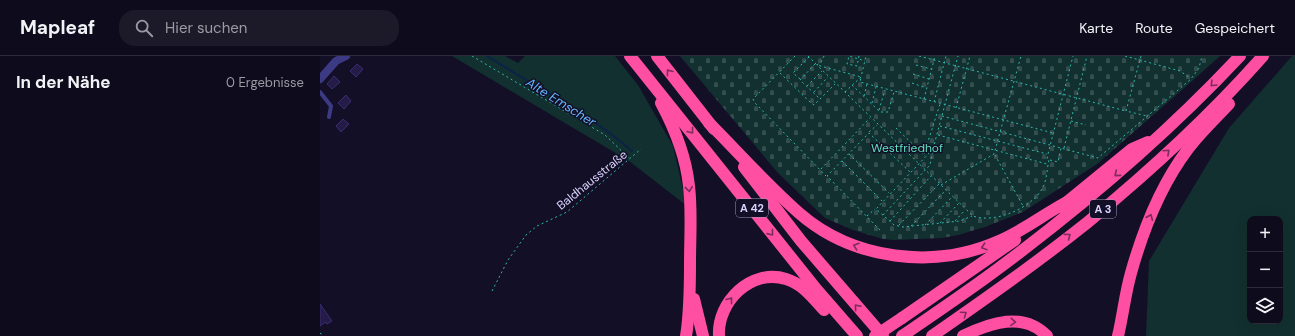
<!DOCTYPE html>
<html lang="de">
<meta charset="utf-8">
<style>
body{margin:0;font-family:"DM Sans",sans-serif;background:#1c1929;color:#f1f3f6}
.controls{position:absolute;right:12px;bottom:12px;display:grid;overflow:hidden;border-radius:8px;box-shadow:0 4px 16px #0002}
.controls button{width:36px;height:36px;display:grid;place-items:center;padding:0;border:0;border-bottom:1px solid #2e2b3b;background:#0e0b1c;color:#f1f3f6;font:20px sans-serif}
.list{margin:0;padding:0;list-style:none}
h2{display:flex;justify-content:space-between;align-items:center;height:52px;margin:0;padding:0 16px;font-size:17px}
h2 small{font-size:13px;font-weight:400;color:#9b9ba3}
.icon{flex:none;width:22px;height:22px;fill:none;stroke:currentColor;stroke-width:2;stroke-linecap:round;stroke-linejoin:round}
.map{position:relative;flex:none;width:975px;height:280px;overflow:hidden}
header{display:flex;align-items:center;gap:24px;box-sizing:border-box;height:56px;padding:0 20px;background:#0e0b1c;border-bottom:1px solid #2e2b3b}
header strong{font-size:19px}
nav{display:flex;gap:22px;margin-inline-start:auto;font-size:14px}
.search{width:280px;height:36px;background:#1c1929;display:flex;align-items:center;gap:10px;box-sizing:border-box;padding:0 14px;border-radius:16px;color:#9b9ba3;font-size:15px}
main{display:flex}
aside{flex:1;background:#0e0b1c}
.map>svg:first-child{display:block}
</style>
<header>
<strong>Mapleaf</strong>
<div class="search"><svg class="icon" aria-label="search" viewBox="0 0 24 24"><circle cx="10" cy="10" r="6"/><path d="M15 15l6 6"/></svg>Hier suchen</div>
<nav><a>Karte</a><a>Route</a><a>Gespeichert</a></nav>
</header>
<main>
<aside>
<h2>In der Nähe<small>0 Ergebnisse</small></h2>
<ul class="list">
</ul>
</aside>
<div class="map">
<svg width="975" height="280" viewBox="0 0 975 280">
<defs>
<pattern id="cemetery-stones" width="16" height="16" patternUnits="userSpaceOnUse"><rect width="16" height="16" fill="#12302f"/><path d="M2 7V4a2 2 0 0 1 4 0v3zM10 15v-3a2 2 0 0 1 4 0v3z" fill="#344d4e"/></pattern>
</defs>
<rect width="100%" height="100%" fill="#130f26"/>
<g fill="#12302f" fill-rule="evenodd">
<path d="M132,0H185L198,7L205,0H295L318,29L353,90L367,150L309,105Z"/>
<path d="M972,0H975V280H826L829,205L909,72ZM930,163H960V265H930Z"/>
</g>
<path fill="url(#cemetery-stones)" d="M360,0H900L862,34L777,108L703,156L665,171L638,179L622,182L574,184L563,183L533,174L505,162L458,117Z"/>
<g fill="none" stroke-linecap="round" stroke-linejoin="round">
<path stroke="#0c2248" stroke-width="2" d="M167,0C216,31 268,57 312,95"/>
</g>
<g fill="#241b47" stroke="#3b2d73">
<path d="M37,8L43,13L36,21L30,15Z"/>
<path d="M14,20L20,26L12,33L7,28Z"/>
<path d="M26,39L31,45L24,53L18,47Z"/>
<path d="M23,63L29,68L21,76L16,70Z"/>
<path d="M0,248L12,265L7,268L6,266L0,270Z"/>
</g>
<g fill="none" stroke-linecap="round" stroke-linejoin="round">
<g stroke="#2fb8b0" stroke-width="1" stroke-dasharray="2 3" stroke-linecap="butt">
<path d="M152,0L285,79L310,103"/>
<path d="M475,0L433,43L435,47L506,120"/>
<path d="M488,0L497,9L541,21L540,26L733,77"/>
<path d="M504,0L501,6L497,9L653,160C674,168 713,152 723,131C727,123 727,112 729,104L727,103L728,98L753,0"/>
<path d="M539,0L537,10L527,8L529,0L545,5"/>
<path d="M599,0L806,55"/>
<path d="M805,0L860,15L870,22"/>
<path d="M821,0L806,55L827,60"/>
<path d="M495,8L480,24L499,42"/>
<path d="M596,9L611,13"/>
<path d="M460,17L491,47L494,49L515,28"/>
<path d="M593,18L609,23"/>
<path d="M480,23L473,17L489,1"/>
<path d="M592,27L606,32"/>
<path d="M532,29L560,56H568L574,36"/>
<path d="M487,30L502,15"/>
<path d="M494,36L508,21"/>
<path d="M525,36L541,21L546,0"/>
<path d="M544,40L547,28"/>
<path d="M604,43L615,0"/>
<path d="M614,46L626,0"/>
<path d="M552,47L556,31"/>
<path d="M636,52L650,0"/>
<path d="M559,54L565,34"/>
<path d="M622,60L778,102L871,23L879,12L882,0"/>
<path d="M751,65L766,69"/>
<path d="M620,70L727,98"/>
<path d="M576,72L605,100"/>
<path d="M549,76L557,69"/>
<path d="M618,79L727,108"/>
<path d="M744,92L767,0"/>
<path d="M613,93L556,153L574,169L583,171L640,165L652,160"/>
<path d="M529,98L569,137"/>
<path d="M604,98L620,48"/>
<path d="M675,99L703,150"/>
<path d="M730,104L738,106L741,92"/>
<path d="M522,105L562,145"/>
<path d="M501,113L550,62"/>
<path d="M621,129L674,98L701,0"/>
<path d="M563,159L610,109L613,93L638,0"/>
<path d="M547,160L555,153"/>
<path d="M570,165L611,120"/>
<path d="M635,165L645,154"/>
<path d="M620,167L639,147"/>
<path d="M579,169L619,128"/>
<path d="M605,169L632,141"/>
<path d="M591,170L625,135"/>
<path d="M560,174L507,120L549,77L590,116"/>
<path d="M172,235L188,204L206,179L217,170L247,156L321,93"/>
<path d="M0,277L4,280"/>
</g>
<path stroke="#3d3a85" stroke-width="4" d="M0,36L11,50L9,61"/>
<path stroke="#3d3a85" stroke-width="8" d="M0,23L16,5L26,0"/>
<g stroke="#ff4fa3" stroke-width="12">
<path d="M310,0L497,234L537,280"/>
<path d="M337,0L394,73"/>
<path d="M341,47C355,73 366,101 369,130C372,155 370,181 370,207C370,231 370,256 366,280"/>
<path d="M389,67C418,96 448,130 479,157C533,204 614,214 679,185C703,175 724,158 747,146"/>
<path d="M424,111L481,185L563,280"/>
<path d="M741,151L812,93L828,86"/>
<path d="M374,243L383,280"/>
<path d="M582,262L695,184"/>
<path d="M399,280C397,246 431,212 466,223C483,228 493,242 504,254"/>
<path d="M582,280C614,258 647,236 679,212C765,148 846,79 920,0"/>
<path d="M612,280C665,243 718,206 768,166C830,115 890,60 943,0"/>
<path d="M643,280C670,267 703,255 727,280"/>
<path d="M798,280C803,259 805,238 811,217C823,174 840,130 868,93C880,77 895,63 909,48"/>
</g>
<path stroke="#ff4fa3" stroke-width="12" d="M555,280L582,262"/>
</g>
<defs><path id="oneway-chevron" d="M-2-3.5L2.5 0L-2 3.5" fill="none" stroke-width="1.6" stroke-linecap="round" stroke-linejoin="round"/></defs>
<g stroke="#7d2c5e">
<use href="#oneway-chevron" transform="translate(349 16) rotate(-128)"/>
<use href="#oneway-chevron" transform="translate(893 28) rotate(135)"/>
<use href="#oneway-chevron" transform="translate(371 75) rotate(52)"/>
<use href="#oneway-chevron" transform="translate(847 96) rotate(-43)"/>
<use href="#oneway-chevron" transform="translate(797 118) rotate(140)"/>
<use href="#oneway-chevron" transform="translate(369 133) rotate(84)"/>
<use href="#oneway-chevron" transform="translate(830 161) rotate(-67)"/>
<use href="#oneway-chevron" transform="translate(451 177) rotate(51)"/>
<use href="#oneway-chevron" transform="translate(748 180) rotate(-37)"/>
<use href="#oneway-chevron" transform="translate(536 190) rotate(-161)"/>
<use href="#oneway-chevron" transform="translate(664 191) rotate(162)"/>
<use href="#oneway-chevron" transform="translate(410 244) rotate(-52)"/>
<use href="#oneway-chevron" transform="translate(537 251) rotate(-131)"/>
<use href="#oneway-chevron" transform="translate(644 258) rotate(-35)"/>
<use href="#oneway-chevron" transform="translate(693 266) rotate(4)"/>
</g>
<g text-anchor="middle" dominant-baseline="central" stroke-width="3" stroke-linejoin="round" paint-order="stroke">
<g fill="#130f26" stroke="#9e99be" stroke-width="1">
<rect x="416" y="143" width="32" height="18" rx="3"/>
<rect x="770" y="144" width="26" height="18" rx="3"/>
</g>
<g font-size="11" font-weight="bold" fill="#d9d4ff">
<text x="432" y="152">A 42</text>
<text x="783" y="153">A 3</text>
</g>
<g font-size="12" fill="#5fe0c0" stroke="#130f26">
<text x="587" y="92">Westfriedhof</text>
</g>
<g font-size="12" fill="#d9d4ff" stroke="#130f26">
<text transform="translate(272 124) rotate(-39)">Baldhausstraße</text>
</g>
<g font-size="13" font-style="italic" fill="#62b6ff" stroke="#130f26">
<text transform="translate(241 46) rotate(32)">Alte Emscher</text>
</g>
</g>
</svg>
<div class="controls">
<button>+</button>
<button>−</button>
<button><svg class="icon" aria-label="layers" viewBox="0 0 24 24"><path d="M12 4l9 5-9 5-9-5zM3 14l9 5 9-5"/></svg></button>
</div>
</div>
</main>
